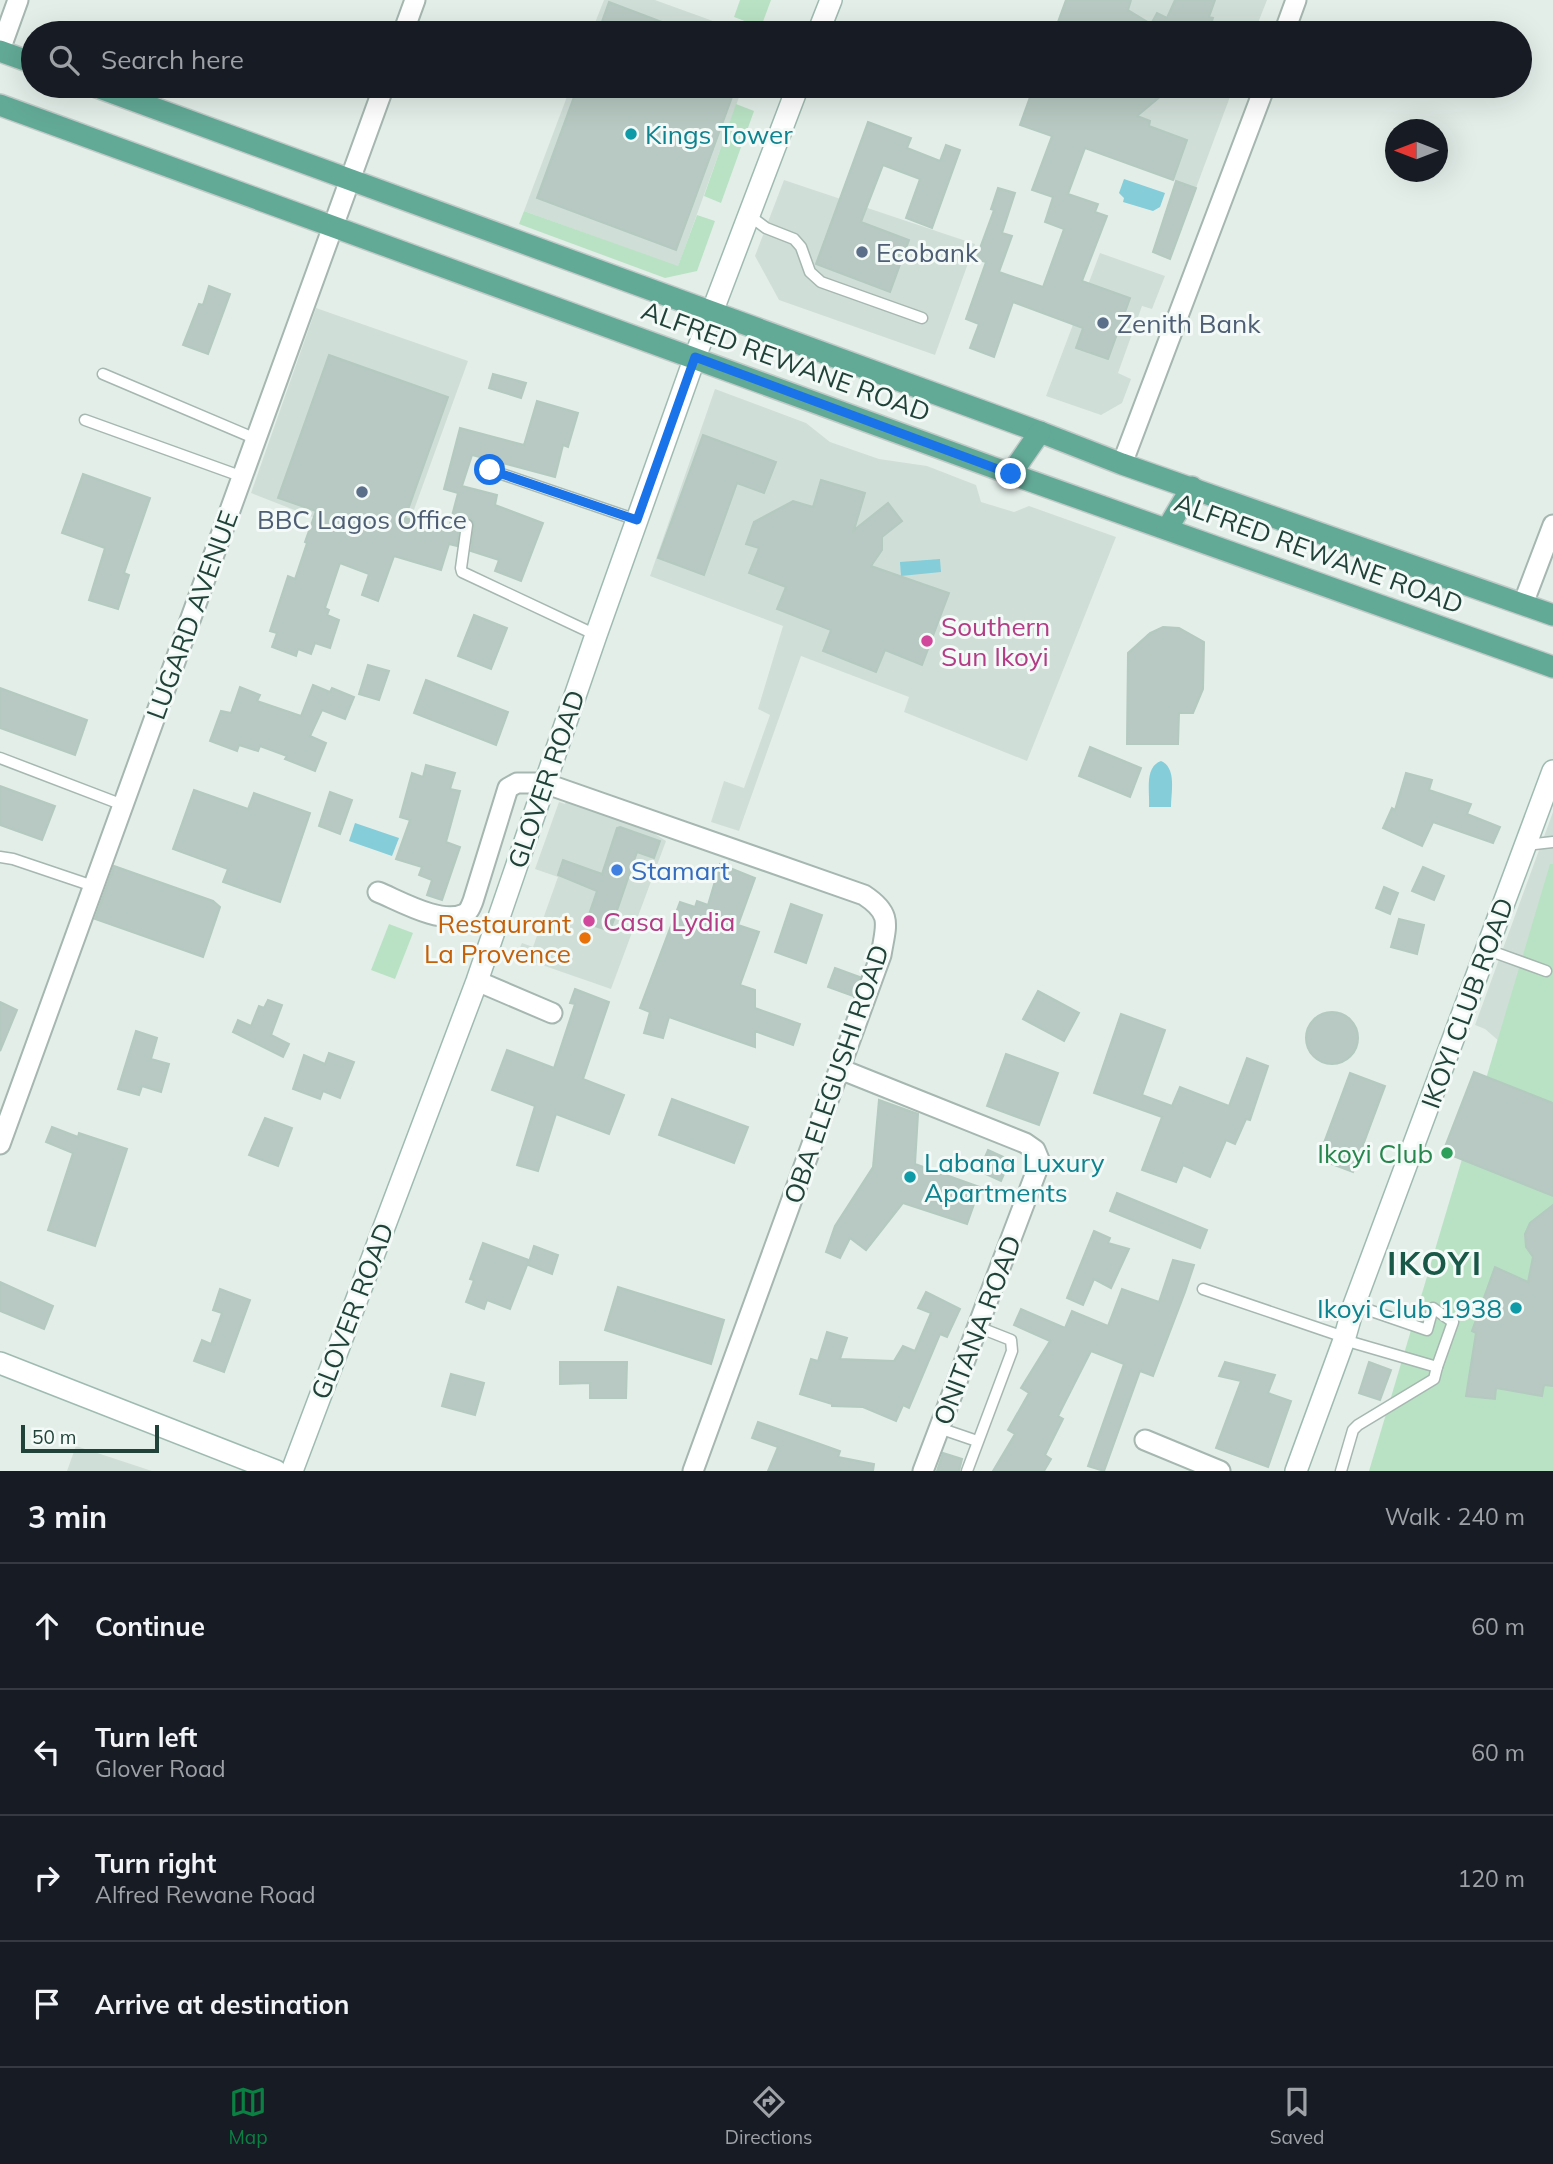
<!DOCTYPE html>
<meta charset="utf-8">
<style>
body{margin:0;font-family:Mulish,sans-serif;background:#20242c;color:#f1f3f6}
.compass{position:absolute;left:1385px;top:119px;width:63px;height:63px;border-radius:50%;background:#171b24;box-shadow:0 7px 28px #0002;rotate:270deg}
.scale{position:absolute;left:21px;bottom:18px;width:138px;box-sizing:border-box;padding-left:7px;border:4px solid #204238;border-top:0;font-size:19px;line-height:24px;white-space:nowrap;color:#204238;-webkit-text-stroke:5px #f4faf7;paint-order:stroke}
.stop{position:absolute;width:21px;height:21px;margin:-16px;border:5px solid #1a73e8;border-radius:50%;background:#fff}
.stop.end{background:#1a73e8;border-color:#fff;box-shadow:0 2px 7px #0008}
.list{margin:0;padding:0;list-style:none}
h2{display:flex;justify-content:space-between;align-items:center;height:91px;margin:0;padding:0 28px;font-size:30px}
h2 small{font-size:23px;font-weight:400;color:#9ea1a6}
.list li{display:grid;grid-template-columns:46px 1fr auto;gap:21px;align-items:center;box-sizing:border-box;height:126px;padding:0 28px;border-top:2px solid #363941}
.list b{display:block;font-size:26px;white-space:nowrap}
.list p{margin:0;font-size:23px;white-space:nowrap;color:#9ea1a6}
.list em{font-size:23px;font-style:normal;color:#9ea1a6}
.icon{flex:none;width:38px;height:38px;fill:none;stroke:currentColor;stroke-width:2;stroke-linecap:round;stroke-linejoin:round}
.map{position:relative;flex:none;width:1553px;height:1471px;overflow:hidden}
.search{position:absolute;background:#171b24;box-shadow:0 7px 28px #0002;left:21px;right:21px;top:21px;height:77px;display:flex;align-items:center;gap:18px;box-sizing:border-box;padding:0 24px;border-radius:38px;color:#9ea1a6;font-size:26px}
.sheet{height:595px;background:#171b24}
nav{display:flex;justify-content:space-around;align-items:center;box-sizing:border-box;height:98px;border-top:2px solid #363941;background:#171b24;font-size:19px;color:#9ea1a6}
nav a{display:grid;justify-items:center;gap:4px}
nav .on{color:#0b8043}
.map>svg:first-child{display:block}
</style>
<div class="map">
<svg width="1553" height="1471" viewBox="0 0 1553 1471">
<rect width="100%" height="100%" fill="#e3eee9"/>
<g fill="#d0ded8">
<path d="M604,0H655L746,33H591Z"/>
<path d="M1066,0H1267L1254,33H1054Z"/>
<path d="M571,86H743L678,267L524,211Z"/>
<path d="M1034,86H1234L1196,188L1020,125Z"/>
<path d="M784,180L975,244L935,355L779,300L755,256Z"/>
<path d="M1100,253L1165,276L1152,309L1142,306L1118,373L1131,379L1122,403L1101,415L1046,396Z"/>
<path d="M316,308L468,361L399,551L251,493Z"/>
<path d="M715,389L806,423L830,442L879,459L927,466L976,485L981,502L1014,512L1029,506L1116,537L1027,761L904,712L909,697L801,656L739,831L711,822L724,781L744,788L770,715L758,709L783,626L650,576Z"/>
<path d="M568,795L656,828L655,834L666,841L611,989L516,956L522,943L533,947L558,877L535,869L559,802L565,804Z"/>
<path d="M1553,812V1088L1485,1029L1475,1025Z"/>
<path d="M76,1446L152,1471H67Z"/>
</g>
<g fill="#b9e2c4">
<path d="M740,0H771L761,27L734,17Z"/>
<path d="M736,104L754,111L721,203L704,196Z"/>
<path d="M524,211L678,266L697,215L715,221L697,271L665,278L519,224Z"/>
<path d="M1550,864H1553V1471H1369Z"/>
<path d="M389,924L413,933L395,979L371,970Z"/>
</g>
<g fill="#84cdd9">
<path d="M1124,179L1165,193L1160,207L1153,211L1123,202L1124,198L1119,193Z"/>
<path d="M940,559L941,572L901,576L900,562Z"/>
<path d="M1161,761C1177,768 1171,792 1171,807H1149C1150,792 1144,767 1161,761Z"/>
<path d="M355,823L399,838L392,856L349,841Z"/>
</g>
<g fill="#b7c9c2" stroke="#b4c9c0" stroke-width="2">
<path d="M1066,0H1131L1128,10L1151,24L1157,13L1167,18L1175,0H1215L1209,17L1213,18L1208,33H1054Z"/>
<path d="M609,2L688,32L687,33H598Z"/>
<path d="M578,86H736L676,250L537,198Z"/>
<path d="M1034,86H1173L1137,116L1150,121L1149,126L1187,140L1173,180L1085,148L1068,194L1098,204L1095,212L1107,216L1082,281L1130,298L1108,359L1076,348L1083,328L1013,302L994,357L970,348L979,324L966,319L986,262L976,259L994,210L991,209L998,188L1015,193L1002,233L1012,236L999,272L1043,287L1064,229L1045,222L1053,197L1032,190L1052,136L1020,125Z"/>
<path d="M868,122L911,138L907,148L940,161L946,145L960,150L932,228L906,218L920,179L883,165L861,222L909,240L890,292L816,264Z"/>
<path d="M1176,181L1196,188L1170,259L1153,252Z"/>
<path d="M209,286L230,294L208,354L183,345L199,304L203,305Z"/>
<path d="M329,355L448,397L405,518L448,531L458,493L444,489L460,428L524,445L537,401L578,413L568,447L563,445L555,477L472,455L462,486L497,495L495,505L543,523L521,581L495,571L499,560L471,551L474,523L471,519L465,518L460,523L457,546L449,544L441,570L394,556L378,601L362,595L369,574L340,563L325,608L329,610L327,615L339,620L330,648L315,643L311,654L298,649L296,656L272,647L277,633L270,631L288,576L295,579L307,543L305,542L316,511L278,498Z"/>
<path d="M493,374L526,383L521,398L489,388Z"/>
<path d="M703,435L776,462L764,493L737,483L704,575L658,558Z"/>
<path d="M83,474L150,498L124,573L129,575L118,609L89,600L105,548L62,533Z"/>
<path d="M821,480L865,493L854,530L888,503L902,521L882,537V550L871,566L949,593L922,665L885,650L876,672L823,651L831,630L777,609L786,587L749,573L759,548L746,544L754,522L793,501L813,507Z"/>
<path d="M474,615L507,628L491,669L458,656Z"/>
<path d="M1163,627L1179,628L1204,642L1203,689L1193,713H1179L1178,744H1127L1128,653L1150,633Z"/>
<path d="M368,665L389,671L379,700L359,694Z"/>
<path d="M426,680L508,712L496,745L414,713Z"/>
<path d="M313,685L330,692L332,688L354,697L345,719L322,710L310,736L326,743L315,771L285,759L287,756L260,746L258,751L239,745L237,751L210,741L221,711L231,713L240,687L260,695L257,701L301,716Z"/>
<path d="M0,688L87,720L75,755L0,728Z"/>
<path d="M1090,747L1141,768L1130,797L1079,776Z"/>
<path d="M426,765L455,773L450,789L460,791L446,842L460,847L442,900L427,895L432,880L419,875L422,867L396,859L410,820L400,817L412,773L423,777Z"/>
<path d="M1406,773L1432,780L1429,790L1471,804L1467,814L1500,827L1493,843L1433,822L1422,846L1383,828L1392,808L1395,810Z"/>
<path d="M0,786L55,806L42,840L0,825Z"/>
<path d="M194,790L248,809L254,793L310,813L280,902L223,882L228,869L173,849Z"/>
<path d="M330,792L352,800L340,834L319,826Z"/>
<path d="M620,827L660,841L654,858L637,852L610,931L586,923L597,891L558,875L563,860L602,874L617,828Z"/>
<path d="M720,864L755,878L738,925L759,932L740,985L755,990V1008L800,1024L793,1045L755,1031V1047L669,1017L663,1038L644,1033L650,1012L640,1008L680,902L695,907L697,901L708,905Z"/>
<path d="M114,866L213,901L220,907L203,957L95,919Z"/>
<path d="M1423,867L1444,876L1434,900L1412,891Z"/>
<path d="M1384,887L1398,893L1390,914L1376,908Z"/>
<path d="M791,904L822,915L806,963L775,952Z"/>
<path d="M1399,919L1424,925L1417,954L1391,947Z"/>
<path d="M835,968L860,977L853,996L828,987Z"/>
<path d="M575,989L609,1002L583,1079L624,1095L609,1134L556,1114L538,1171L517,1165L535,1106L492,1090L507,1050L554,1068L575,1004L570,1003Z"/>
<path d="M1038,991L1079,1013L1064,1041L1023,1019Z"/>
<path d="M268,1000L282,1005L271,1035L289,1044L283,1057L233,1032L238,1020L251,1026L259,1006L264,1008Z"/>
<path d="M0,1002L17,1010L0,1051Z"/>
<circle cx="1332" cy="1038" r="26"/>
<path d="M1121,1014L1165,1030L1142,1095L1172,1106L1180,1087L1229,1106L1247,1058L1268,1066L1250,1120L1246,1119L1235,1144L1226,1140L1210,1177L1183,1165L1176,1182L1142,1170L1162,1117L1094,1093Z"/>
<path d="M136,1031L157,1038L151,1059L169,1064L161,1092L142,1086L139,1095L118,1089Z"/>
<path d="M329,1053L354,1062L340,1098L323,1091L320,1099L293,1089L304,1055L325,1064Z"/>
<path d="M1006,1054L1058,1073L1039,1125L987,1106Z"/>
<path d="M1474,1072L1553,1103V1196L1443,1152Z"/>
<path d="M1350,1073L1385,1086L1353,1172L1318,1159Z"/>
<path d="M672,1099L748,1127L734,1163L659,1135Z"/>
<path d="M879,1100L918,1114L915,1164L980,1187L967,1224L903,1203L866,1250L850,1238L840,1258L826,1252L835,1226L873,1167Z"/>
<path d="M265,1118L292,1128L278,1166L249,1155Z"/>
<path d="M52,1127L78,1137L79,1133L127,1149L95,1246L48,1230L73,1153L46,1142Z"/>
<path d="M988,1150L1010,1160L1001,1181L979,1171Z"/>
<path d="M1117,1193L1207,1230L1200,1248L1110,1211Z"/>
<path d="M1553,1205V1386L1544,1385L1542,1396L1496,1388L1495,1399L1466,1396L1476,1333L1472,1331L1495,1267L1528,1282L1533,1257L1526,1247L1525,1234L1530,1223Z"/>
<path d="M1094,1231L1110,1238L1108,1243L1129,1249L1111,1288L1094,1279L1083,1305L1067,1298Z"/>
<path d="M483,1243L529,1260L510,1309L487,1300L484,1309L466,1302L474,1280L470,1279Z"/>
<path d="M534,1246L558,1255L552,1274L528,1265Z"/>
<path d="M1173,1260L1194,1265L1185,1292L1153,1376L1140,1371L1104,1471L1088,1466L1124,1364L1091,1351L1058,1416L1063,1419L1045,1455L1051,1459L1044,1471H993L1015,1434L1008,1430L1029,1393L1021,1388L1050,1341L1014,1325L1021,1309L1065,1328L1072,1311L1108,1326L1122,1289L1159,1302Z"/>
<path d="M0,1282L53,1306L44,1329L0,1311Z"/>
<path d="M618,1287L724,1320L711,1364L605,1330Z"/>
<path d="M220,1289L250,1300L224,1372L194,1361L202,1340L211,1344L222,1313L213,1310Z"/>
<path d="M926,1292L960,1309L947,1337L940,1334L909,1408L903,1405L896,1421L863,1407L832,1406V1404L800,1394L811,1359L818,1361L827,1332L847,1338L840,1359L894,1361L903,1346L915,1351L931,1313L918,1308Z"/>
<path d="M560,1362H627L626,1398H590V1383L560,1384Z"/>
<path d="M1225,1362L1275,1375L1268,1393L1291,1401L1268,1467L1216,1448L1241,1381L1219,1376Z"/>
<path d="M1369,1362L1391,1370L1380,1400L1359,1393Z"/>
<path d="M451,1374L484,1383L475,1415L442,1406Z"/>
<path d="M758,1422L840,1451L838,1457L874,1464L873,1471H768L778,1447L752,1438Z"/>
<path d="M943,1453L962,1459L959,1471H937Z"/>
</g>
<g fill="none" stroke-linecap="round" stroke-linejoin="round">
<g stroke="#a5b7b0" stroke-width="13">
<g id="lane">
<path d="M750,216L766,228L794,239L801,247L810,272L821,282L922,318"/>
<path d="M103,374L256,439"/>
<path d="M85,420L243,477"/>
<path d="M490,470L637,520"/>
<path d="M467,525L461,568L462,572L596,635"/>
<path d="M0,758L123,805"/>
<path d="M1526,845L1553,842"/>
<path d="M0,857L13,859L93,886"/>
<path d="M1488,950L1546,971"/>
<path d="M1203,1289L1344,1337"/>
<path d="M1344,1340L1437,1367L1453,1322L1433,1308L1427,1330L1354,1305"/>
<path d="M939,1428L977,1441"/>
<path d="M967,1471L1012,1351L1011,1340L978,1327"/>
<path d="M1341,1471L1353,1430L1358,1425L1434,1379L1437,1367"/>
</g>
</g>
<g stroke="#a5b7b0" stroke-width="23">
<g id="street">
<path d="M403,33L415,0"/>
<path d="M1284,33L1296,0"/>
<path d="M0,50L18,0"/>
<path d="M1122,464L1265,86"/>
<path d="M1523,604L1553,525"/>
<path d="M378,892C400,901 441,925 464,914C469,912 471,906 473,901L508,788L517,783H544L864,895C893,914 886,925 881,955L693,1471"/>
<path d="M477,981L552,1013"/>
<path d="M840,1069L1025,1143L1035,1150L1040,1162L923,1471"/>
<path d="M0,1144L384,86"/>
<path d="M1145,1440L1220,1471"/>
</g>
</g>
<g stroke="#9fbbb1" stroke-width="24">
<g id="secondary">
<path d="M818,33L831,0"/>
<path d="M0,1363L276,1471"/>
<path d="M292,1471L477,981L596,635L695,357L798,86"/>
<path d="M1296,1471L1344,1340L1354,1305L1553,771"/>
</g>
</g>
<g stroke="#c1cac7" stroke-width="24">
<g id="primary">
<path d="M0,51L33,63"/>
<path d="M94,86L1040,432L1122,464L1553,615"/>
<path d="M0,105L1011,474L1553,667"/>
<path d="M1011,474L1040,432"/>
<path d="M1167,529L1192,487"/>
</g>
</g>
<use href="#lane" stroke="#fff" stroke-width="10"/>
<use href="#street" stroke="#fff" stroke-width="19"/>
<use href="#secondary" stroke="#fff" stroke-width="21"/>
<use href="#primary" stroke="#62a996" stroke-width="21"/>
</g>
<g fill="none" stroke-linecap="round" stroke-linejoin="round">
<path stroke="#1a73e8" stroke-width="9" d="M490,470L637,520L695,357L1011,474"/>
</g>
<g fill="#0f9aa8" stroke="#f4faf7" stroke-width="2.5">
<circle cx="631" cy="134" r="7"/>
<circle cx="910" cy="1177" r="7"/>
<circle cx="1516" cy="1308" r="7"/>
</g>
<g fill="#5c6f8a" stroke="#f4faf7" stroke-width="2.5">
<circle cx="862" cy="252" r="7"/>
<circle cx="1103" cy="323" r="7"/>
<circle cx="362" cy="492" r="7"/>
</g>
<g fill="#d1479c" stroke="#f4faf7" stroke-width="2.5">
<circle cx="927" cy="641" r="7"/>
<circle cx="589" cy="921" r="7"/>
</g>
<circle fill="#3f7fe0" stroke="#f4faf7" stroke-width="2.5" cx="617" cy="870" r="7"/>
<circle fill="#e8710a" stroke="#f4faf7" stroke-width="2.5" cx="585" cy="938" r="7"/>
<circle fill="#2e9e5b" stroke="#f4faf7" stroke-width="2.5" cx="1447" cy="1153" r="7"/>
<g text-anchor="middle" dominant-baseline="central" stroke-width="6" stroke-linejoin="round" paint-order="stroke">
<g font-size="26" fill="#0d838f" stroke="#f4faf7" text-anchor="start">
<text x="645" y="134">Kings Tower</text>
<text x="924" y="1162">Labana Luxury<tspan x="924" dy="30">Apartments</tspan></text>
<text x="1502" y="1308" text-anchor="end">Ikoyi Club 1938</text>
</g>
<g font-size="26" fill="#4e5e75" stroke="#f4faf7" text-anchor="start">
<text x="876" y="252">Ecobank</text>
<text x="1117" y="323">Zenith Bank</text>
<text x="362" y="519" text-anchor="middle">BBC Lagos Office</text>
</g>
<g font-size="26" fill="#204238" stroke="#f4faf7">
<text transform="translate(786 361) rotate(20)">ALFRED REWANE ROAD</text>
<text transform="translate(1319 553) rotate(20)">ALFRED REWANE ROAD</text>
<text transform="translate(192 615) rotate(-70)">LUGARD AVENUE</text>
<text transform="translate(546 779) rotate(-71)">GLOVER ROAD</text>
<text transform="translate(1467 1003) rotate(-70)">IKOYI CLUB ROAD</text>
<text transform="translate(836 1074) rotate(-71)">OBA ELEGUSHI ROAD</text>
<text transform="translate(352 1311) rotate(-69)">GLOVER ROAD</text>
<text transform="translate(977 1330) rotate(-69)">ONITANA ROAD</text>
</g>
<g font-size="26" fill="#b23c85" stroke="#f4faf7" text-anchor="start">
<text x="941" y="626">Southern<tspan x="941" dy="30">Sun Ikoyi</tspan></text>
<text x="603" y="921">Casa Lydia</text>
</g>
<g font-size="26" fill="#366cbe" stroke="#f4faf7" text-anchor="start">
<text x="631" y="870">Stamart</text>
</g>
<g font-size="26" fill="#c56008" stroke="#f4faf7" text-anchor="end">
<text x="571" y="923">Restaurant<tspan x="571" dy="30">La Provence</tspan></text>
</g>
<g font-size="26" fill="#27864d" stroke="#f4faf7" text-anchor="end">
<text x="1433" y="1153">Ikoyi Club</text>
</g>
<g font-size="33" font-weight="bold" letter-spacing="2" fill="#195747" stroke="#f4faf7">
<text x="1435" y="1262">IKOYI</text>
</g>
</g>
</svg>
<svg class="compass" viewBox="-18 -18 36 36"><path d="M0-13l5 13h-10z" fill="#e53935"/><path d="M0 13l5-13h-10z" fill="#9ea1a6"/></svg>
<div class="scale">50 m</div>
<div class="stop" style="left:490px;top:470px"></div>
<div class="stop end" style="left:1011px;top:474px"></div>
<div class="search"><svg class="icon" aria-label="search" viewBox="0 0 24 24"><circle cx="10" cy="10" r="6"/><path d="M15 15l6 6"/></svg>Search here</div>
</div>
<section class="sheet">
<h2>3 min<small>Walk · 240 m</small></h2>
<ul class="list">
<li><svg class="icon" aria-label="ahead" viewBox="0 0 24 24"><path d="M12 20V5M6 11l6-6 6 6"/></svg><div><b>Continue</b></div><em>60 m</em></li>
<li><svg class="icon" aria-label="left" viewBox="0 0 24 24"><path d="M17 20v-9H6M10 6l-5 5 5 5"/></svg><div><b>Turn left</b><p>Glover Road</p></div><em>60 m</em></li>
<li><svg class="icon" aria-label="right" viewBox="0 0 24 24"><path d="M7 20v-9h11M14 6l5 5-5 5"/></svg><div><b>Turn right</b><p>Alfred Rewane Road</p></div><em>120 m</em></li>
<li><svg class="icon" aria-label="arrive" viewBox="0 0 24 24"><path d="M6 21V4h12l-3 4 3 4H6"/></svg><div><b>Arrive at destination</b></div></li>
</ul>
</section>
<nav>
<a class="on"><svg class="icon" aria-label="map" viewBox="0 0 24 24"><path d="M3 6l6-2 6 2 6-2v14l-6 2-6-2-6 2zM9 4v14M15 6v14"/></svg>Map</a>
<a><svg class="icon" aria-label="directions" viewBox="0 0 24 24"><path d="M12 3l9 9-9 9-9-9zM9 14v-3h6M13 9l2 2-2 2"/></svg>Directions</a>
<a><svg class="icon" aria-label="saved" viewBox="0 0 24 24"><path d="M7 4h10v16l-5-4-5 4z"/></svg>Saved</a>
</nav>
